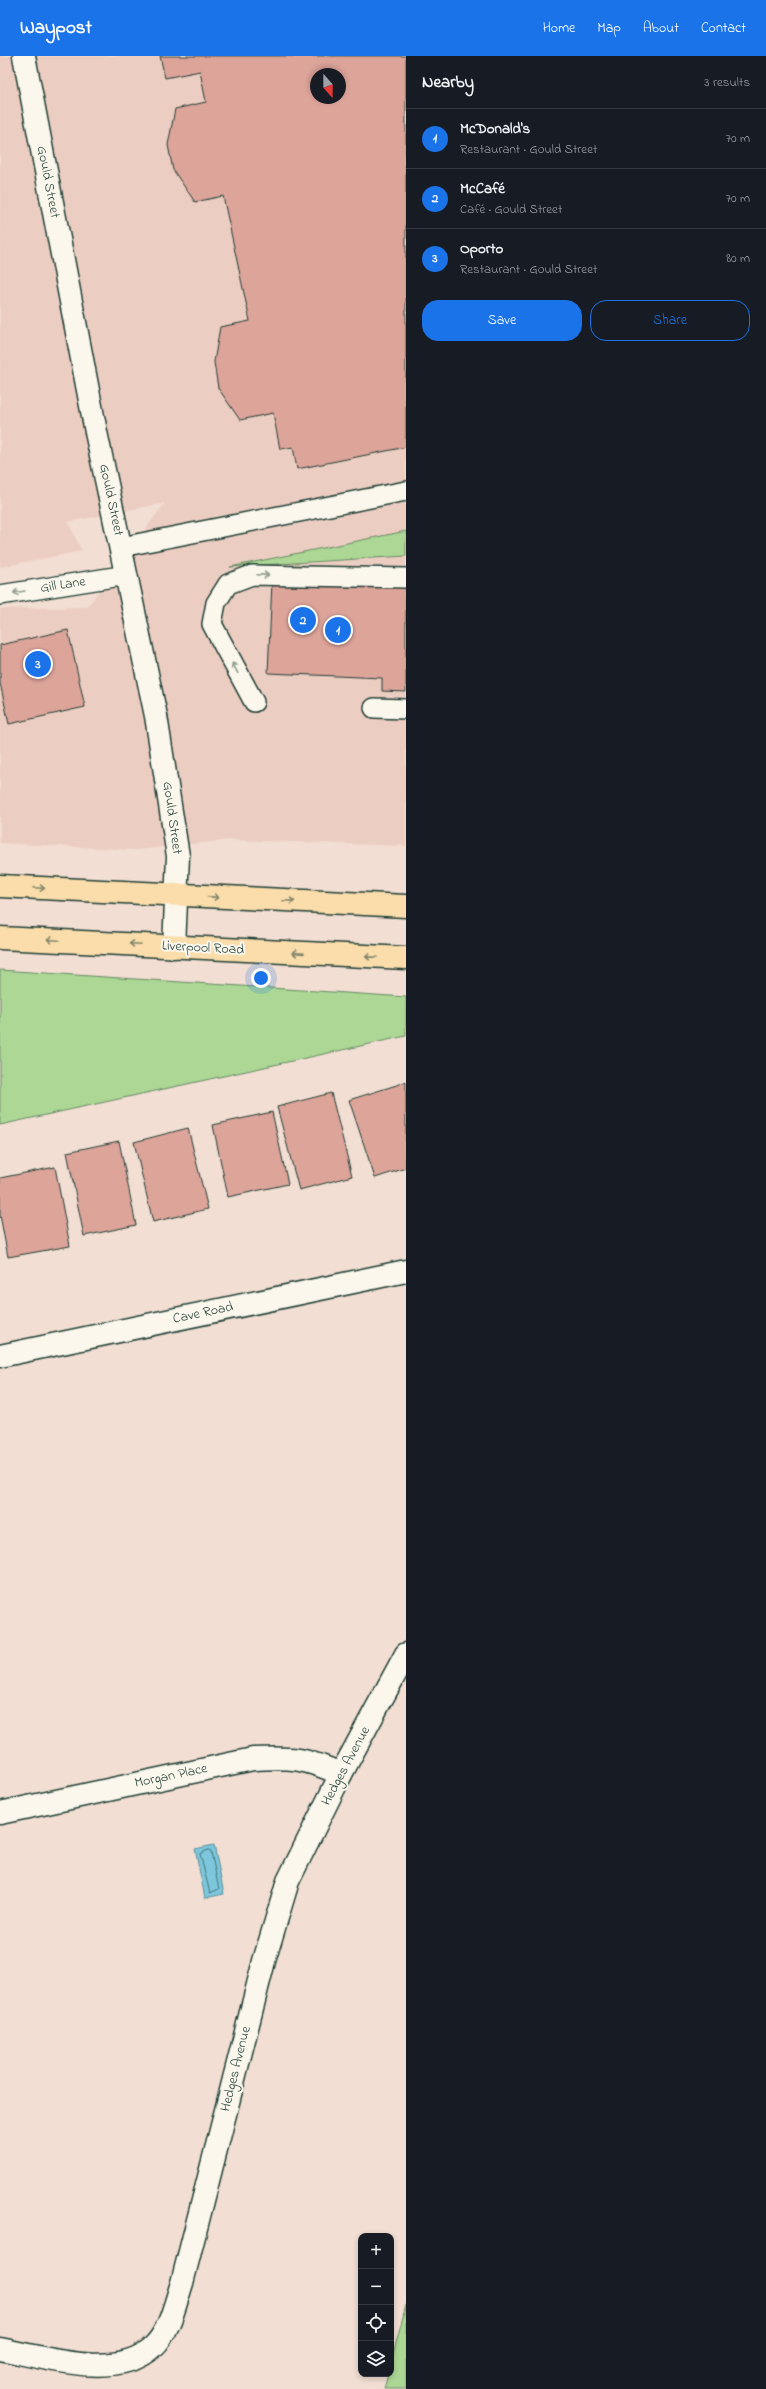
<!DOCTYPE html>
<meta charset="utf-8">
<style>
body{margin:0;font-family:"Indie Flower",sans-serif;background:#242831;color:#f1f3f6}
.controls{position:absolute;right:12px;bottom:12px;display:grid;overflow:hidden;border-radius:8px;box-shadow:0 2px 6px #0003}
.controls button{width:36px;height:36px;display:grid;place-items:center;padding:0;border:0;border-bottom:1px solid #363941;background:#171b24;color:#f1f3f6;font:20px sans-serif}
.compass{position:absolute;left:310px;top:12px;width:36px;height:36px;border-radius:50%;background:#171b24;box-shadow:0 2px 6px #0003;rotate:159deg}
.you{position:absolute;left:261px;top:922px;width:14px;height:14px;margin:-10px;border:3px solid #fff;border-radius:50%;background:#1a73e8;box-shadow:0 0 0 6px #1a73e833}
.badge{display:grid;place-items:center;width:26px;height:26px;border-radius:50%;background:#1a73e8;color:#fff;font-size:13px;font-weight:700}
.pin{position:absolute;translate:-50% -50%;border:2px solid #fff;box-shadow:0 1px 4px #0006}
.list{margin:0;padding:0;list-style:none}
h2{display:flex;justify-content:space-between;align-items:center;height:52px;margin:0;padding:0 16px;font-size:17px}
h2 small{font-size:13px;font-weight:400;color:#9ea1a6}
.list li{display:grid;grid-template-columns:26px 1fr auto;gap:12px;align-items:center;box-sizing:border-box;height:60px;padding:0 16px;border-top:1px solid #363941}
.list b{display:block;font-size:15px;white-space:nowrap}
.list p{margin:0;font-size:13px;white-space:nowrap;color:#9ea1a6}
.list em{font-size:13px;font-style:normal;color:#9ea1a6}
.actions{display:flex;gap:8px;padding:12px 16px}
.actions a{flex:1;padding:9px 0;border:1px solid #1a73e8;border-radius:16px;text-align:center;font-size:14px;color:#1a73e8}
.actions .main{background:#1a73e8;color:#fff}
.icon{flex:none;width:22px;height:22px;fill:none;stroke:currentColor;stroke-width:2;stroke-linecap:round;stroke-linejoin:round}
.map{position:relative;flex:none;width:406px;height:2333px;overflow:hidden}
header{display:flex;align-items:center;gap:24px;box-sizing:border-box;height:56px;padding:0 20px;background:#1a73e8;color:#fff}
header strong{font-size:19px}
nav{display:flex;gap:22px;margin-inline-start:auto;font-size:14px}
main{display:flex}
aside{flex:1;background:#171b24}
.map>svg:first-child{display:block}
</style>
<header>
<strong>Waypost</strong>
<nav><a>Home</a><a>Map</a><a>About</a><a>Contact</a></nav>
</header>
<main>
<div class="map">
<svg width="406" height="2333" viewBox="0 0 406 2333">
<rect width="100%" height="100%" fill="#f2ded3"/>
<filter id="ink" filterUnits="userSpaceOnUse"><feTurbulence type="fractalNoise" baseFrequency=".025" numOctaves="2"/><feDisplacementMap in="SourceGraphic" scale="8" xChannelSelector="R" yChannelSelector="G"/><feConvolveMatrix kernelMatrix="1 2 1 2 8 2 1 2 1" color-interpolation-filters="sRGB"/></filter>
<g filter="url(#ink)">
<path fill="#eccdc2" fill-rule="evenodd" d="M0,0H406V790L231,784L136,794L0,787V553L87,551L165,447L68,466L82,495L0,511ZM316,18H340V42H316Z"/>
<g fill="#acd795" stroke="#668a64">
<path d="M406,475V500L230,511Z"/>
<path d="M0,914L406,941V980L0,1069Z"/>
<path d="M406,2249V2333H384L388,2318H391V2306Z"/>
</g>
<path fill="#7dc7dd" stroke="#579099" d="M214,1789L224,1838L205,1842L195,1793Z"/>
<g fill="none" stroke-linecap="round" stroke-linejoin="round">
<path stroke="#457478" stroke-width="1" d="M209,1794L211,1796L219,1833L210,1837L200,1798Z"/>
</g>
<g fill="#dda49a" stroke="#1f3d34" fill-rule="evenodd">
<path d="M160,0H406V391L297,413L293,391L280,393L273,357L240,364L218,332L214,306L220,271L250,265L223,140L195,146L173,114L168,89L175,53L206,46L200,15L165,22ZM316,18H340V42H316Z"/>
<path d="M272,525L406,531V636L382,635V622L268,617Z"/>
<path d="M68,574L85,651L9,668L0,627V589Z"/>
<path d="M406,1026V1112L375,1122L349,1044Z"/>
<path d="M331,1037L352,1120L299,1134L277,1051Z"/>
<path d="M272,1056L288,1128L228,1141L213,1069Z"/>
<path d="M188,1072L208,1153L153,1166L134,1086Z"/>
<path d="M119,1085L136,1169L84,1180L67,1096Z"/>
<path d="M55,1111L70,1190L8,1201L0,1159V1122Z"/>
</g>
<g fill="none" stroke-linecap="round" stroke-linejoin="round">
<g stroke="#1f3d34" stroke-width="22">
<g id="lane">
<path d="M121,491L406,435"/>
<path d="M0,539L127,519"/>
<path d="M254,646L212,568L216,547L228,528L252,519L406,522"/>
<path d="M374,652L406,653"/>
</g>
</g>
<g stroke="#1f3d34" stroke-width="25">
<g id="street">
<path d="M24,0L96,376L156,660L178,800L174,891"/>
<path d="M0,1300L406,1215"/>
<path d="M0,1757L253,1703C293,1701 304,1702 341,1718"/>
<path d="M0,2293C43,2301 117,2325 153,2291C170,2275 175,2248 182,2227L264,1905L288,1825L341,1718L406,1598"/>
</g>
</g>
<g stroke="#1f3d34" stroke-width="25">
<g id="highway">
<path d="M0,830L406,850"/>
<path d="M0,882L406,902"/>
</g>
</g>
<use href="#lane" stroke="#fbf7ec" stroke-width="19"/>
<use href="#street" stroke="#fbf7ec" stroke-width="22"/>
<use href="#highway" stroke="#faddab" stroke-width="22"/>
</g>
<defs><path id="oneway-shaft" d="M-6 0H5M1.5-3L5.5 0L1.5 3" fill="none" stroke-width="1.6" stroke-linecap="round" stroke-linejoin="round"/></defs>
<g stroke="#8d9a90">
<use href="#oneway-shaft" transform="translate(263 519) rotate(2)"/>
<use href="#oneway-shaft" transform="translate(19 536) rotate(171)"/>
<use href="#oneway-shaft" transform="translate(235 612) rotate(-118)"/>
</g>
<g stroke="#82856a">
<use href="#oneway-shaft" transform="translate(39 832) rotate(3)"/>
<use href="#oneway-shaft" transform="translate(213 841) rotate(4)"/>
<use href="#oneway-shaft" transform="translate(289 845) rotate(2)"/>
<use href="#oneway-shaft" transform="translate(53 884) rotate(-177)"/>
<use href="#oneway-shaft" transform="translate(135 888) rotate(-177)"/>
<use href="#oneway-shaft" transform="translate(298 897) rotate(-176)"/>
<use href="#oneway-shaft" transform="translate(371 901) rotate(-178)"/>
</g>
</g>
<g text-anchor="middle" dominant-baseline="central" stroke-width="4" stroke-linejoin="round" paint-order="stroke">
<g font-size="14" fill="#1f3d34" stroke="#fbf7ec">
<text transform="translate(48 126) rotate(79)">Gould Street</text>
<text transform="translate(111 444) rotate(78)">Gould Street</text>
<text transform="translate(63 529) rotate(-9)">Gill Lane</text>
<text transform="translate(172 762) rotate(82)">Gould Street</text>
<text transform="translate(203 892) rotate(3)">Liverpool Road</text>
<text transform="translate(203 1257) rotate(-12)">Cave Road</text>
<text transform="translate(346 1710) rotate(-62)">Hedges Avenue</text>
<text transform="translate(171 1720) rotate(-12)">Morgan Place</text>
<text transform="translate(236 2013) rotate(-76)">Hedges Avenue</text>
</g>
</g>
</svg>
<div class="controls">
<button>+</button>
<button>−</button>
<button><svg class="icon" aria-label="locate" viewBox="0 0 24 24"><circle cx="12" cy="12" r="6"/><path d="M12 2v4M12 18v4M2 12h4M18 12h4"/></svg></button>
<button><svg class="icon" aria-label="layers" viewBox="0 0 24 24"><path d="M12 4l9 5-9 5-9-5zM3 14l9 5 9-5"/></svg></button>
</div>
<svg class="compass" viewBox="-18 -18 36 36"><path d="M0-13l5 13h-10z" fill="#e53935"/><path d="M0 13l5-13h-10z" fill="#9ea1a6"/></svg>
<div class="you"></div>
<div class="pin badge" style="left:338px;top:574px">1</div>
<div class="pin badge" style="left:303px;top:564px">2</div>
<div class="pin badge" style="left:38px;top:608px">3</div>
</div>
<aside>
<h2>Nearby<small>3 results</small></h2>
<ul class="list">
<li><span class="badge">1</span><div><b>McDonald's</b><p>Restaurant · Gould Street</p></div><em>70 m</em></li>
<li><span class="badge">2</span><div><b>McCafé</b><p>Café · Gould Street</p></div><em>70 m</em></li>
<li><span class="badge">3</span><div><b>Oporto</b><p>Restaurant · Gould Street</p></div><em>80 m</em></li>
</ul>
<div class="actions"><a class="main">Save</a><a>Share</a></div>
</aside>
</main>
